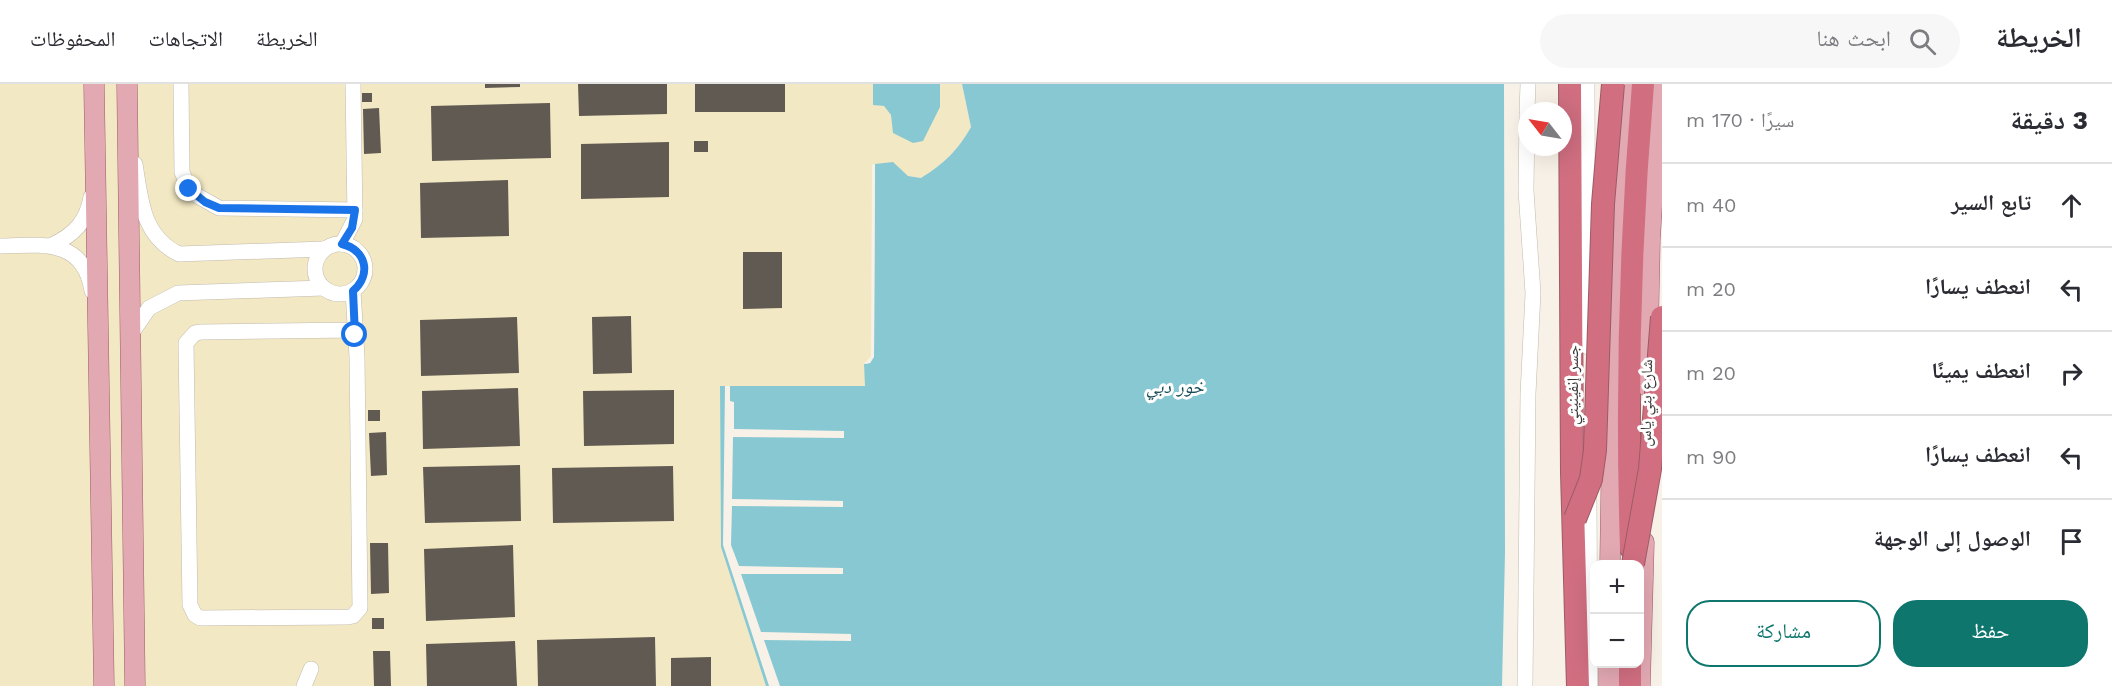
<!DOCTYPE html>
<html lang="ar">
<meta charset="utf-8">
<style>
body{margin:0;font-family:"Work Sans","Noto Naskh Arabic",sans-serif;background:#f7f7f7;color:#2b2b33;direction:rtl}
.controls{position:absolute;right:18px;bottom:18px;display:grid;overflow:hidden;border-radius:12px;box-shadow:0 6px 24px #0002}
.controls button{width:54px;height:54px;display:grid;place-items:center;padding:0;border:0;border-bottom:2px solid #e1e1e2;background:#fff;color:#2b2b33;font:30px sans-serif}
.compass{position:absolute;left:1518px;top:18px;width:54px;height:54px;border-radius:50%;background:#fff;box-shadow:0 6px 24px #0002;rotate:301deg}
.stop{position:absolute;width:18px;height:18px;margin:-14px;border:4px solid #1a73e8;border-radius:50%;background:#fff}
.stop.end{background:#1a73e8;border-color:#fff;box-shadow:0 2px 6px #0008}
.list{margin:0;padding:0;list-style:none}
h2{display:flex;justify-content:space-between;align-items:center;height:78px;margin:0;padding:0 24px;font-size:26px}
h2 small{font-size:20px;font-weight:400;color:#7c7c81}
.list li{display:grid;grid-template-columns:39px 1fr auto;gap:18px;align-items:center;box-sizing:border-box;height:84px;padding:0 24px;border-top:2px solid #e1e1e2}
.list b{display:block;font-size:22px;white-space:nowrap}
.list em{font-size:20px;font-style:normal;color:#7c7c81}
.actions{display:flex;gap:12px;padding:18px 24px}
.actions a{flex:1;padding:14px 0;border:2px solid #0f766e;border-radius:24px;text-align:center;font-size:21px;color:#0f766e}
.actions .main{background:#0f766e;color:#fff}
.icon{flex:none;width:33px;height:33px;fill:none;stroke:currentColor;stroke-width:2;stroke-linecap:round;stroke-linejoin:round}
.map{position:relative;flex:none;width:1662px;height:602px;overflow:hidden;direction:ltr}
header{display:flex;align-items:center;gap:36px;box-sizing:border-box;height:84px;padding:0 30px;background:#fff;border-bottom:2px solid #e1e1e2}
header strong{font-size:28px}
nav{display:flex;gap:33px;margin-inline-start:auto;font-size:21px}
.search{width:420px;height:54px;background:#f7f7f7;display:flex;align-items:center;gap:15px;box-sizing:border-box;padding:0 21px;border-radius:33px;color:#7c7c81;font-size:22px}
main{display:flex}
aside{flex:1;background:#fff}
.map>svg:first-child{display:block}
</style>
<header>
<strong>الخريطة</strong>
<div class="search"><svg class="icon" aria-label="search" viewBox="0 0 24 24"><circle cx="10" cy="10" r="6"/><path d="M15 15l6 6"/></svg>ابحث هنا</div>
<nav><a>الخريطة</a><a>الاتجاهات</a><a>المحفوظات</a></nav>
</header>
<main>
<aside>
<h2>3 دقيقة<small>سيرًا · 170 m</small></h2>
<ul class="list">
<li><svg class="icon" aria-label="ahead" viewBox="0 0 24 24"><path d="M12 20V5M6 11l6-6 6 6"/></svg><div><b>تابع السير</b></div><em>40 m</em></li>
<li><svg class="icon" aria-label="left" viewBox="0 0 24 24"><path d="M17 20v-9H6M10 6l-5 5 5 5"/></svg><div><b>انعطف يسارًا</b></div><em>20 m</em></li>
<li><svg class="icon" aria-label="right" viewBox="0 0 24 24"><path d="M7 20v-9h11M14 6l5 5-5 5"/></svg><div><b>انعطف يمينًا</b></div><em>20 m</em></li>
<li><svg class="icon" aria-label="left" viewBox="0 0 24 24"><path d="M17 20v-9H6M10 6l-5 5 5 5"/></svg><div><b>انعطف يسارًا</b></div><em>90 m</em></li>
<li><svg class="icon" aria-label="arrive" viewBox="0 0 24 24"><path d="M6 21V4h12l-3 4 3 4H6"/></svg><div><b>الوصول إلى الوجهة</b></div></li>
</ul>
<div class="actions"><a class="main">حفظ</a><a>مشاركة</a></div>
</aside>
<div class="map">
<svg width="1662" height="602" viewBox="0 0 1662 602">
<rect width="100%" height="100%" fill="#f8f1e7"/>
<path fill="#f2e8c3" d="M0,0H873L874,21L884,22L891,31L940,23V0H962L971,43C958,66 944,80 921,94L908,92L893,79L874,273L864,280L866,302H720L721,463L766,602H0Z"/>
<g fill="#88c8d3">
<path d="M873,0H940V23L923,57L913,59L893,49L891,31L884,22L873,21Z"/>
<path d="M962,0H1504L1505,469L1502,602H766L721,463L720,302H865L864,280L870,279L874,272L875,80L893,78L908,92L921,94C944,80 958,66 971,43Z"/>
</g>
<g fill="#f8f1e7">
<path d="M875,80L874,273L870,279L864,280L871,272L872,81Z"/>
<path d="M725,302H730V317L734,318V345L844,347V354L733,353L732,415L843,417V423L732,422L731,461L739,482L843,484V490H741L761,548L851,550V557L764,556L780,602H769L723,461Z"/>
</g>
<g fill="#605a52">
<path d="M485,0H520V3L485,4Z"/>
<path d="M578,0H667V30L579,32Z"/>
<rect x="695" y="0" width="90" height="28"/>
<rect x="362" y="9" width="10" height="9"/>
<path d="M550,19L551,74L432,77L431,22Z"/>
<path d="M379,24L381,69L364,70L363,25Z"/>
<rect x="694" y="57" width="14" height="11"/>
<path d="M669,58V113L581,115V60Z"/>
<path d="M508,96L509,152L421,154L420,99Z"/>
<path d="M743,168H782V224L743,225Z"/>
<path d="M631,232L632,289L593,290L592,233Z"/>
<path d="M517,233L519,289L421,292L420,236Z"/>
<path d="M518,304L520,362L423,365L422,307Z"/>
<path d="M674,306V360L584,362L583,307Z"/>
<rect x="368" y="326" width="12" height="11"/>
<path d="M386,348L387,391L371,392L369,349Z"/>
<path d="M520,381L521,437L425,439L423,383Z"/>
<path d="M673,382L674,437L553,439L552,384Z"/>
<path d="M370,459H388L389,509L371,510Z"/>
<path d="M513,461L515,533L426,537L424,465Z"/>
<rect x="372" y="534" width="12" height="11"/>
<path d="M655,553L656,602H538L537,556Z"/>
<path d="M515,557L517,602H427L426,560Z"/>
<path d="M373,567H390L391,602H374Z"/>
<path d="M711,573V602H671V574Z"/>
</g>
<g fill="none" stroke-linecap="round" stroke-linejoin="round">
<g stroke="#c1bab0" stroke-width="16">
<g id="minor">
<path d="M181,0L182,88L189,105L196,111L219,124L355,126"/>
<path d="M1587,0L1588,263"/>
<path d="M1527,27L1528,0"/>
<path d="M135,80C141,116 142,152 179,170L324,165"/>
<circle cx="340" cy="185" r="25"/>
<path d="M342,160L355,135L353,0"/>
<path d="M52,161C74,151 87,137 91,113"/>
<path d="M0,162C41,161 84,154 92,207"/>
<path d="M353,207L357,273L360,524L353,532L348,533L200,534L195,531L190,521L186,259L195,249L201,248L354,246"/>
<path d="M131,250L149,224L178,209L323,204"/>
<path d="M1589,410L1590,602"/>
<path d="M304,602L311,585"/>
<path d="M1525,602L1528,310L1533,209L1526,107L1527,30"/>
</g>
</g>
<g stroke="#9c5b66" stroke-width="21">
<g id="major">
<path d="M94,0L104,602"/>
<path d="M127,0L135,602"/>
<path d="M1647,302L1650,156L1659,0"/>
<path d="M1610,480L1615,161L1628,0"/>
<path d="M1609,602V580"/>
<path d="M1640,602L1644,458"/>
</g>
</g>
<g stroke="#9c5b66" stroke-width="24">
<g id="highway">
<path d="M1570,0L1572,389L1578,602"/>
<path d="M1631,464C1626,309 1630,155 1643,0"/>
<path d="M1630,602V580"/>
</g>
</g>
<use href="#minor" stroke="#fff" stroke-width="15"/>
<use href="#major" stroke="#e3a9b3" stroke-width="20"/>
<use href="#highway" stroke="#d16f81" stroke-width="22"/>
<g stroke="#9c5b66" stroke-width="24" stroke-linecap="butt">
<g id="highway-bridge">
<path d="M1575,435L1591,395L1595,366L1603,120L1613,0"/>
<path d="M1633,480L1650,385L1662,233"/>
</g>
</g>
<use href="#highway-bridge" stroke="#d16f81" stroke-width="22"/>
</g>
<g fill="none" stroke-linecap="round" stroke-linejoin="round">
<path stroke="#1a73e8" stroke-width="8" d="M189,105L205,118L219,124L355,126L352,144L342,160C366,166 372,190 353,207L355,251"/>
</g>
<g text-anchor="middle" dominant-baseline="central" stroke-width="6" stroke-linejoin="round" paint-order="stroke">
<g font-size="16" fill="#3a3733" stroke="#fff">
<text transform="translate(1572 301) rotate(-90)">جسر إنفينيتي</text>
<text transform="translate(1646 319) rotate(-89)">شارع بني ياس</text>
</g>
<g font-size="18" font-style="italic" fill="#124b54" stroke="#fff">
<text x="1175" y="302">خور دبي</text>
</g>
</g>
</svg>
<div class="controls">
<button>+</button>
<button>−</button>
</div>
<svg class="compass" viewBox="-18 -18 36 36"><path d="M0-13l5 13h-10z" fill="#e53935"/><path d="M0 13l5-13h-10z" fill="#7c7c81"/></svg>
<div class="stop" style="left:355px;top:251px"></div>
<div class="stop end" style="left:189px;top:105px"></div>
</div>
</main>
